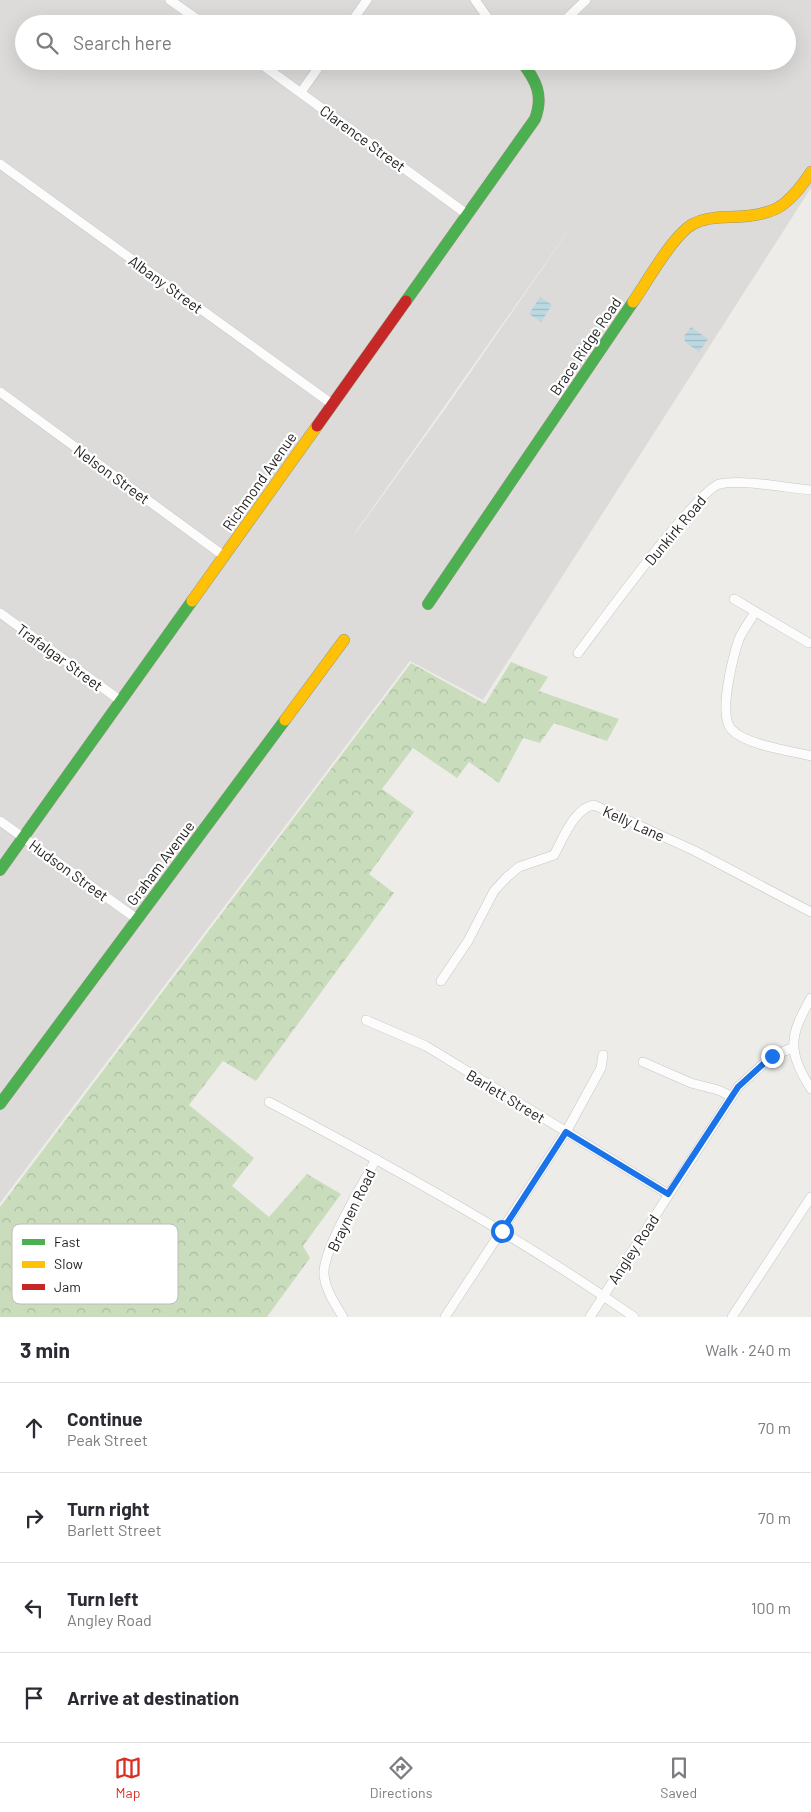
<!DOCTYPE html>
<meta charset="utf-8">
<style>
body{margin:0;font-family:Barlow,sans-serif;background:#f7f7f7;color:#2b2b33}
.stop{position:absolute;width:15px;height:15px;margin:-11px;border:4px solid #1a73e8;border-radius:50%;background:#fff}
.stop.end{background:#1a73e8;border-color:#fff;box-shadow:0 1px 5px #0008}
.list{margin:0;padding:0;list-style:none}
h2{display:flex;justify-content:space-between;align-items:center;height:65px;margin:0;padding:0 20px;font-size:21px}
h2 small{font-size:16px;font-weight:400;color:#7c7c81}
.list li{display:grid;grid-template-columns:32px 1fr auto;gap:15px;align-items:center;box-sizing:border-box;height:90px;padding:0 20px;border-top:1px solid #e1e1e2}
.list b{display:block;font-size:19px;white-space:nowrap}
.list p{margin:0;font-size:16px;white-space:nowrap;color:#7c7c81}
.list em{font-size:16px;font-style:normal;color:#7c7c81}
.icon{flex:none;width:28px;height:28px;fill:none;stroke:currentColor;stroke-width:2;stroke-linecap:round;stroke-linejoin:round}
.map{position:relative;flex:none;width:811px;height:1317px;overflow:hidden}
.search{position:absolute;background:#fff;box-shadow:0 5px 20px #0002;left:15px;right:15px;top:15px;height:55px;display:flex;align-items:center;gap:12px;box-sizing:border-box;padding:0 18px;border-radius:28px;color:#7c7c81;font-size:19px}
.sheet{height:425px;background:#fff}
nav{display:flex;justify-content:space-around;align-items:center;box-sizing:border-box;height:70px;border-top:1px solid #e1e1e2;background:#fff;font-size:14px;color:#7c7c81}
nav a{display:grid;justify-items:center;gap:2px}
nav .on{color:#d93025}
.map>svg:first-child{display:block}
</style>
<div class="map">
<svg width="811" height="1317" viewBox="0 0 811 1317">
<defs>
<pattern id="forest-crowns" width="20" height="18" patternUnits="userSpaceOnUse" patternTransform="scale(1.25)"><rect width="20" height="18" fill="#c9ddbd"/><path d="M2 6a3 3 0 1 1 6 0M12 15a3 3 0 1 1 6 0" fill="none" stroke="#acbda2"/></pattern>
<pattern id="water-rules" width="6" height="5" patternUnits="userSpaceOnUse" patternTransform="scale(1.25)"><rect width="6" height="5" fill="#bcd9e1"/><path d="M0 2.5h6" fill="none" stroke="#a1bac1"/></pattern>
</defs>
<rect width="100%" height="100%" fill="#eeece8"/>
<path fill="#dddbd9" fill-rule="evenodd" d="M0,0H811V188L483,700L410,661L0,1203ZM24,24H787V61H24ZM578,217L450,402L355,534V533Z"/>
<path fill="url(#forest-crowns)" d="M511,662L548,677L539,691L619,719L607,741L554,723L540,743L523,738L499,783L469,762L457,778L413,748L382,789L414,812L369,874L394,893L256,1081L223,1061L189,1105L254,1158L232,1186L269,1217L307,1174L341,1194L303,1246L310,1258L267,1317H0V1207L411,663L485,704Z"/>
<g fill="url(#water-rules)">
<path d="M540,297L552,305L541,322L529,314Z"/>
<path d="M691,327L708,339L699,352L685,342L684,336Z"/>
</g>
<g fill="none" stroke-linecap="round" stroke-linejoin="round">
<g stroke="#c6c6c4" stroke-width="10">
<g id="street">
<path d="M170,0L204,24"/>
<path d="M475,0L492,24"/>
<path d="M350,24L367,0"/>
<path d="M561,24L586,0"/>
<path d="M257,61L468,215"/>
<path d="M301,92L323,61"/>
<path d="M0,164L332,404"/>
<path d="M0,392L224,556"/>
<path d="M734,599L809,643"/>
<path d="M755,612C750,621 743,630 739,639C733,657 718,714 731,729C745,745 791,751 811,756"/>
<path d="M0,613L121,701"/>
<path d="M578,653C598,627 698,488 720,484C741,479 787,488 811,490"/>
<path d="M0,821L137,919"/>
<path d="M441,981L468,941L494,891L507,877L519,867L554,855C563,839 574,808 594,805L695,851L811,912"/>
<path d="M811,998C789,1037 787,1050 811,1089"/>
<path d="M366,1020L426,1046L668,1194"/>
<path d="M643,1062L691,1083L718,1090L731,1096"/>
<path d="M269,1102C394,1168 518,1236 634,1317"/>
<path d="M343,1317C335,1304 326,1291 324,1275C322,1250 363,1184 376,1159"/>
<path d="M445,1317L566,1132L601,1068L603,1055"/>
<path d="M590,1317L738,1087L772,1056L792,1048"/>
<path d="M732,1317L811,1197"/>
</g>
</g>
<g stroke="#969880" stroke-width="12">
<g id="fast">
<path d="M406,301L535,119C544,95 536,80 521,61"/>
<path d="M428,604L633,302"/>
<path d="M0,870L192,601"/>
<path d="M0,1104L285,720"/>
</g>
</g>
<g stroke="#969880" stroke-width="12">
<g id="slow">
<path d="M633,302C647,282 673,235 693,224C704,218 718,217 730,217C774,216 787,208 811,172"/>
<path d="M192,601L317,426"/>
<path d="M285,720L344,640"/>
</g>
</g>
<g stroke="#969880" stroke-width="12">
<path id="jam" d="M317,426L406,301"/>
</g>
<use href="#street" stroke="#fcfcfc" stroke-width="9"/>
<use href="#fast" stroke="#4caf50" stroke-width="11"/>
<use href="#slow" stroke="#ffc107" stroke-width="11"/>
<use href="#jam" stroke="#c62828" stroke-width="11"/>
</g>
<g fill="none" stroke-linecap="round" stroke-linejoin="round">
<path stroke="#1a73e8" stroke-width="6" d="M502,1231L566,1132L668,1194L738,1087L772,1056"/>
</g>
<g text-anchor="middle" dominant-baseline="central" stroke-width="4.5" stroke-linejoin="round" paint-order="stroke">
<g font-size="15" fill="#1f1f1f" stroke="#fff">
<text transform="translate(363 138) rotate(36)">Clarence Street</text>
<text transform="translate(166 284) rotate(36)">Albany Street</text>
<text transform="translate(585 346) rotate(-56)">Brace Ridge Road</text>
<text transform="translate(112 474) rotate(36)">Nelson Street</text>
<text transform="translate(259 481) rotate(-55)">Richmond Avenue</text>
<text transform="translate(675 530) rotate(-50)">Dunkirk Road</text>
<text transform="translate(60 657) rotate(36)">Trafalgar Street</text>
<text transform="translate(634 823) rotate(24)">Kelly Lane</text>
<text transform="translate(160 863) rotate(-53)">Graham Avenue</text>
<text transform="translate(69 870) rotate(36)">Hudson Street</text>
<text transform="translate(506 1096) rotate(31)">Barlett Street</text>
<text transform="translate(351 1210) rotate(-64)">Braynen Road</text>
<text transform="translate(633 1249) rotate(-57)">Angley Road</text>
</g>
</g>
<rect x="12" y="1224" width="166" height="80" rx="8" fill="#fff" stroke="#bcbcbc" stroke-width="1"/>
<rect x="22" y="1239" width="23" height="6" fill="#4caf50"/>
<rect x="22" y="1261" width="23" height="7" fill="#ffc107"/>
<rect x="22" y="1284" width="23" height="6" fill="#c62828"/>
<g font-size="14" fill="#1f1f1f">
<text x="54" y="1247">Fast</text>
<text x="54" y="1269">Slow</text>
<text x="54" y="1292">Jam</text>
</g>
</svg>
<div class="stop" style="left:502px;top:1231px"></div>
<div class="stop end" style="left:772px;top:1056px"></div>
<div class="search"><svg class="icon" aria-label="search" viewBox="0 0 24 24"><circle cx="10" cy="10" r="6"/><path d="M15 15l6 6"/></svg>Search here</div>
</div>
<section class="sheet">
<h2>3 min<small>Walk · 240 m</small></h2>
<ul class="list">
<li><svg class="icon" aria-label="ahead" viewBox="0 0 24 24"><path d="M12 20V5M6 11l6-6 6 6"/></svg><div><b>Continue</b><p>Peak Street</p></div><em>70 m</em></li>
<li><svg class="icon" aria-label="right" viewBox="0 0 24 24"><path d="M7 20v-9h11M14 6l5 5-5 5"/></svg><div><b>Turn right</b><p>Barlett Street</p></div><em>70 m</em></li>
<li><svg class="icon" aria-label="left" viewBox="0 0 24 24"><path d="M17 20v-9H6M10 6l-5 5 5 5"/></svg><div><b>Turn left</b><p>Angley Road</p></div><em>100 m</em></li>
<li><svg class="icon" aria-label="arrive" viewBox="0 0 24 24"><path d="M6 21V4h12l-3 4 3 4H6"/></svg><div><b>Arrive at destination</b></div></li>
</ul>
</section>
<nav>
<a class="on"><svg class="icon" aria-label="map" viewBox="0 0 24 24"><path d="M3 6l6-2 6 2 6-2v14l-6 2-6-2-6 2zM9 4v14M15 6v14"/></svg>Map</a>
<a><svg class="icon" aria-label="directions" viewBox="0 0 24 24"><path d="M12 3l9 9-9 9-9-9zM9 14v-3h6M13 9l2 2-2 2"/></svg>Directions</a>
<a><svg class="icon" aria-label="saved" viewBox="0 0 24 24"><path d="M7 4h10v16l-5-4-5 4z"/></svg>Saved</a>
</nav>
